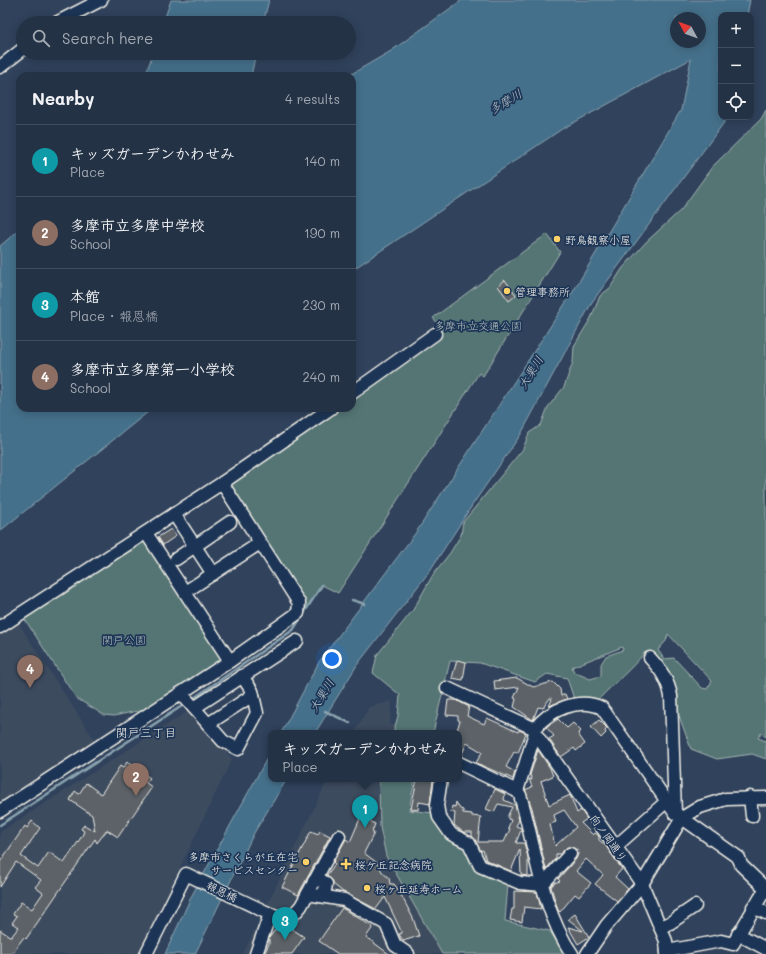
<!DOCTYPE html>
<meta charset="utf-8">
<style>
body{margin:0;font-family:Mali,"Klee One",sans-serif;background:#303e50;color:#f1f3f6}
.controls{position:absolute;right:12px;top:12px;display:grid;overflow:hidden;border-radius:8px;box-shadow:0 2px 10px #0003}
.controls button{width:36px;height:36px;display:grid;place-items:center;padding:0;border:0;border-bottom:1px solid #414d5e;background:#243245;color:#f1f3f6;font:20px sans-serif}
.compass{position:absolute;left:670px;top:12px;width:36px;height:36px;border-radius:50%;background:#243245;box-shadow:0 2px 10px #0003;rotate:311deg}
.you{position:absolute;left:332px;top:659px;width:14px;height:14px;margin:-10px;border:3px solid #fff;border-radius:50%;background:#1a73e8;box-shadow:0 0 0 6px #1a73e833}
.badge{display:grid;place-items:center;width:26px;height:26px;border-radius:50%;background:#ffd166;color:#fff;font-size:13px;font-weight:700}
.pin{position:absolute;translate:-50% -33px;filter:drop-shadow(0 1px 2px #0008)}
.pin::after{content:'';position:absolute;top:21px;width:14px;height:12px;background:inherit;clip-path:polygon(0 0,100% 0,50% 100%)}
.popup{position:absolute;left:268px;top:730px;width:194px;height:52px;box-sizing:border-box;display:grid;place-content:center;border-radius:8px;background:#243245;filter:drop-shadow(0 1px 3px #0005);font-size:13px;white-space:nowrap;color:#a3aab3}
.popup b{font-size:15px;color:#f1f3f6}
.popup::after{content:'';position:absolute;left:50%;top:100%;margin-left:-8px;border:8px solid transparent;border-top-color:#243245}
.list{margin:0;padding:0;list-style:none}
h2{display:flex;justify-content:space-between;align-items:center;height:52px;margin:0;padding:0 16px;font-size:17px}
h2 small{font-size:13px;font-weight:400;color:#a3aab3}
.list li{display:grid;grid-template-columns:26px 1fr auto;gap:12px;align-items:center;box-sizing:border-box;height:72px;padding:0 16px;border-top:1px solid #414d5e}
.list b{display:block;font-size:15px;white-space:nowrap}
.list p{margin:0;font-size:13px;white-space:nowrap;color:#a3aab3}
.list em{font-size:13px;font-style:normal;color:#a3aab3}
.icon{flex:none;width:22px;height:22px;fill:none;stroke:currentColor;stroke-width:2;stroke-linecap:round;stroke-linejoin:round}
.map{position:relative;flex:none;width:766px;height:954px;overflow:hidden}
.search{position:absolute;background:#243245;box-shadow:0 2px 10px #0003;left:16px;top:16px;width:340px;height:44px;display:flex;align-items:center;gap:10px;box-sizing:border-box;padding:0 14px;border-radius:22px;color:#a3aab3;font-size:15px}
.panel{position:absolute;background:#243245;box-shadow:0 2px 10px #0003;left:16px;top:72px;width:340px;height:340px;border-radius:12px}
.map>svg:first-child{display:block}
</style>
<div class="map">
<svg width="766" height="954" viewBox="0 0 766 954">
<rect width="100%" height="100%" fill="#30425c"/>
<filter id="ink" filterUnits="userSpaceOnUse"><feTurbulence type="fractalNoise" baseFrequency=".025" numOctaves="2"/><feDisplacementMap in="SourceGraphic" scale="8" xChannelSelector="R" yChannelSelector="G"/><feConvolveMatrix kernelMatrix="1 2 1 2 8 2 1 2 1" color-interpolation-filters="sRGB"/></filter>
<g filter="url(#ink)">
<g fill="#3d4c5f">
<path d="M17,621L97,744L0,807V632Z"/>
<path d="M392,701L390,724L405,728V733H354L369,707Z"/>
<path d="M190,710L232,759L143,945L137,954H0V832Z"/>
<path d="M328,779H398L445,954H243Z"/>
</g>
<g fill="#547575" stroke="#a4b3ae" fill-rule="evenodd">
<path d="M766,110V737L761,733L758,738L766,741V759L752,754L717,759L691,749L674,702L651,656L645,652C631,670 614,683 599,699L584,697L574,699L567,678L547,674L535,682L480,663L450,661L433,733H393L398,716L400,695L373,673L377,655L413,610L434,573L450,553L461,535L463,522L523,449L529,433L541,425L548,407L564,387L573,362L574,346L591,318L600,296L610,288L622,269L646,242L681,210L712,167L761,119ZM668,634L712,681L707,689L702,688L674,658L664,659L658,650L666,641ZM622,647L623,650L606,656L601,664V676L590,679L574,672L572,667Z"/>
<path d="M547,234L560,252L483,376L479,373L338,593L322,585L302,616L230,489V482L337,408H352V397L439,325L433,318Z"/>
<path d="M146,541L221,656L220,662L141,715L137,711L114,716L104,715L76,698L24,618Z"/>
<path d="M379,779H415L409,810L433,813L508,884L505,921L550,931L564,954H442L386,856L380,827Z"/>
</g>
<g fill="#45708b" stroke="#8ba4b0" fill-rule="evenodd">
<path d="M171,0H269L263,23H163Z"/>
<path d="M462,0H750L747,15H721V117H728L592,302L521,434L473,504L429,572L357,665L315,733H281L319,662L417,531L574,290L681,110L691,59L562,129L352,270V76H348L391,51ZM676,18H700V42H676Z"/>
<path d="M153,53H256L251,76H145Z"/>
<path d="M20,229V408H153L0,531V246Z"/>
<path d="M271,751V779H287L254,833L195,954H165L191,897Z"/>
</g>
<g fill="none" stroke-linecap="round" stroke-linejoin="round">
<g stroke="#8ba4b0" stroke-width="2.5">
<path d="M352,600L365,604"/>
<path d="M191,700L293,630L322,585"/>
<path d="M325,711L350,723"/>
<path d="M0,825L185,704"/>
</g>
</g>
<g fill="#5c6267" stroke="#f4f1e8" fill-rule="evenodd">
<path d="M505,280L516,295L509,301L498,286Z"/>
<path d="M171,529L176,536L163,545L158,537Z"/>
<path d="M457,660L466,662L463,680L452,678Z"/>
<path d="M517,678L533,687L553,682L560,689L561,696L565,694L567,699L549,706L552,699L550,698L543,708L538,707L533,720L514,707L516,699L514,698L519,687L495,690L494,681Z"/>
<path d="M448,700H456L469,707L467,716L484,724L487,718L518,732L519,730L526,733L518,753L514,752L506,767L515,772L513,779L476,763L482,752L467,743L461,756H459V733H456L460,721L458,720V716L446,715Z"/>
<path d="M558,719L567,728L573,723L581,731L578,734L585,744L576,751L574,748L561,757L549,739L554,736L546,727Z"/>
<path d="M599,720L607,728L605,731L606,733L601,738L591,727Z"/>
<path d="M538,750L550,768L553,776L541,781L549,805L570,795L577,813L581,810L587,819L581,823L593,835L595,833L599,836V840L605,845L622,869L615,877L628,889L617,901L595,884L603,875L586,859L576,871L591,883L579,897L575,894L560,912L558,910L551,887L554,883L560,881L558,879L576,859L579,851L572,847H567L560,854H556V858L546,869L532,808L525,790L532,787L529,779L532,780L530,775ZM564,810L576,827L555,846L550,824L556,822L554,815Z"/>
<path d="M127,762L150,778L146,783L152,787L118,837L107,830L97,843L95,839L26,939L24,937L11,954H0V930L11,937L19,927L12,923L17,916L13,914L21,902L32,909L43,893L35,887L41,880L16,862L0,887V862L25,826L27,828L32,821L40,828L21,856L38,868L49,852L64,863L82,836L84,831L81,829L84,825L95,831L92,815L70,800L75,791L79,794L86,783L101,794L120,766L123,768Z"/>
<path d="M417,779H433L430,804L419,802L418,810L411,809Z"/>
<path d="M495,789L505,794L504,800L515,805L519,820L516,826L521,828V830L516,843H524L528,857V876L521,875L520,849L511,871L486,860L483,850L481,851L472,836V832H463L454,825L455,813L451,812L452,806L455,807L456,802L460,809L463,810V813L472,814V816L481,817L478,842H504L510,829L508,828L511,820L508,819V815L512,807L498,804L494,812L486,809Z"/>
<path d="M362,814L369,817L367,820L375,824L372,832L374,833L364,853L376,862L383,873L389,878L390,884H394L399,891L413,918L419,936L403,941L399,934L402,933L385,897L376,909L343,892L333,884V881L327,875L335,864L333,862L346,839L350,842Z"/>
<path d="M311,831L318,834L320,831L330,836L298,895L282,887Z"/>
<path d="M514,891L537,892L541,909L524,907L522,922L510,920L512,909H514Z"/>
<path d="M342,908L373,927L366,937L389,954H338L319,941Z"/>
<path d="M575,914L589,937L578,944L568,927L583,931L568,919Z"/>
<path d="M279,925L288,926L304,937L292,954H264L269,944V938Z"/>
</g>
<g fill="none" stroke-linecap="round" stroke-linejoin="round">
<g stroke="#f4f1e8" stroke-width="15">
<g id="minor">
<path d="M56,23L101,0"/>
<path d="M0,67L23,49"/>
<path d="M352,393L435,334"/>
<path d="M174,514L213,574"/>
<path d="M146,533L230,661"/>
<path d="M176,559L230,522"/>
<path d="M185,592L260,543"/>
<path d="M0,627L222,483L331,408"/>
<path d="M650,658C661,670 668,680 671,696L675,813"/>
<path d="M447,688L535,729"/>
<path d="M181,693L194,708L297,641"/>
<path d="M194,708L223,741L238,749L257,713L252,691L242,676"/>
<path d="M208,724L253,695"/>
<path d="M535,729C549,709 580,697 602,708L675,813L739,858L741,865L765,888"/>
<path d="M535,729V733L642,884L666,941L667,954"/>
<path d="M459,763L517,791L520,795C536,848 540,907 572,954"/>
<path d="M441,779L437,805L439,817L451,834L469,843L480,866L520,883L542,885L570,854"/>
<path d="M517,791L535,733"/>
<path d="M750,797L752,816"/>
<path d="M0,811L230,661L298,613L299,603L222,483"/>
<path d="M615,847L666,802"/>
<path d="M314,881L321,880L326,884L325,890L321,896"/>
<path d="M308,894L344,900L386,924L395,945L408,954"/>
<path d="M753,907L766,913"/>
<path d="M660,927L670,923L695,906"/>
<path d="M738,934L766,949"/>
<path d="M667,951L721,941L733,944L766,888"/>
<path d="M146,954L186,874L270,914L286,919L293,915L301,906L339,836"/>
<path d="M256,954L270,914"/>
<path d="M587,954L606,926L642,884L682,818L700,807L726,799L766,798"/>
</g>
</g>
<use href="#minor" stroke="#1d3557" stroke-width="12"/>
</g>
</g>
<g fill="#ffd166" stroke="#1d3557" stroke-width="1.5">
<circle cx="557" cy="239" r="4"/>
<circle cx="507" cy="291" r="4"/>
<circle cx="306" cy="862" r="4"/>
<path d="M344 858h4v4h4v4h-4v4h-4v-4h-4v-4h4z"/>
<circle cx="367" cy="888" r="4"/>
</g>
<g text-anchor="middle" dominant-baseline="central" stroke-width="3.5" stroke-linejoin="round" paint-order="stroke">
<g font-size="11" fill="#f4f1e8" stroke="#1d3557" text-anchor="start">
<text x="565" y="239">野鳥観察小屋</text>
<text x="515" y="291">管理事務所</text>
<text x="298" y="856" text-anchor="end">多摩市さくらが丘在宅<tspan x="298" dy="13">サービスセンター</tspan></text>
<text x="355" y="864">桜ケ丘記念病院</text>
<text x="375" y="888">桜ヶ丘延寿ホーム</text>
</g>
<g font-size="11" fill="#b4bfba" stroke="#1d3557">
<text x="478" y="325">多摩市立交通公園</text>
<text x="124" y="639">関戸公園</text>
</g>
<g font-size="11" fill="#f4f1e8" stroke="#1d3557">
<text transform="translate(609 838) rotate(55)">向ノ岡通り</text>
<text transform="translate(222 891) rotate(26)">報恩橋</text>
</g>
<g font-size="12" font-style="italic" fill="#b7c4c7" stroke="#1d3557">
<text transform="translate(505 101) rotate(-31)">多摩川</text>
<text transform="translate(530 372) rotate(-59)">大栗川</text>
<text transform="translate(321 695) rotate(-59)">大栗川</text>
</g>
<g font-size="12" fill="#f4f1e8" stroke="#1d3557">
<text x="146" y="732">関戸三丁目</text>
</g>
</g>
</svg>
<div class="controls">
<button>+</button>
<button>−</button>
<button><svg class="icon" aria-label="locate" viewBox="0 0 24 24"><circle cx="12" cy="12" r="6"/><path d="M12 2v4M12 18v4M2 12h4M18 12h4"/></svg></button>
</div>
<svg class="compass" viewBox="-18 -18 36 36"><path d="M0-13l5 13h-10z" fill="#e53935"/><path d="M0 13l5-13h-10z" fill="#a3aab3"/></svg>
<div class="you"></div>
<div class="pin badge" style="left:365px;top:828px;background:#0f9aa8">1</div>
<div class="popup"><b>キッズガーデンかわせみ</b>Place</div>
<div class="pin badge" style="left:136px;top:796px;background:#8d6e63">2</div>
<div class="pin badge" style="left:285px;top:940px;background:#0f9aa8">3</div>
<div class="pin badge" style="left:30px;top:688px;background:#8d6e63">4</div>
<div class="search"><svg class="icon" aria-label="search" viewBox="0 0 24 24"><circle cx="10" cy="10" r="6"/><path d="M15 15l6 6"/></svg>Search here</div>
<section class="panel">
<h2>Nearby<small>4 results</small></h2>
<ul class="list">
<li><span class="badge" style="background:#0f9aa8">1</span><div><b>キッズガーデンかわせみ</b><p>Place</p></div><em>140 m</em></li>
<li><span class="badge" style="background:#8d6e63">2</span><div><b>多摩市立多摩中学校</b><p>School</p></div><em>190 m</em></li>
<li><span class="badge" style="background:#0f9aa8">3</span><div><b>本館</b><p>Place · 報恩橋</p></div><em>230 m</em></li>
<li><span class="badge" style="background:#8d6e63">4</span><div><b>多摩市立多摩第一小学校</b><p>School</p></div><em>240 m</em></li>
</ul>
</section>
</div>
